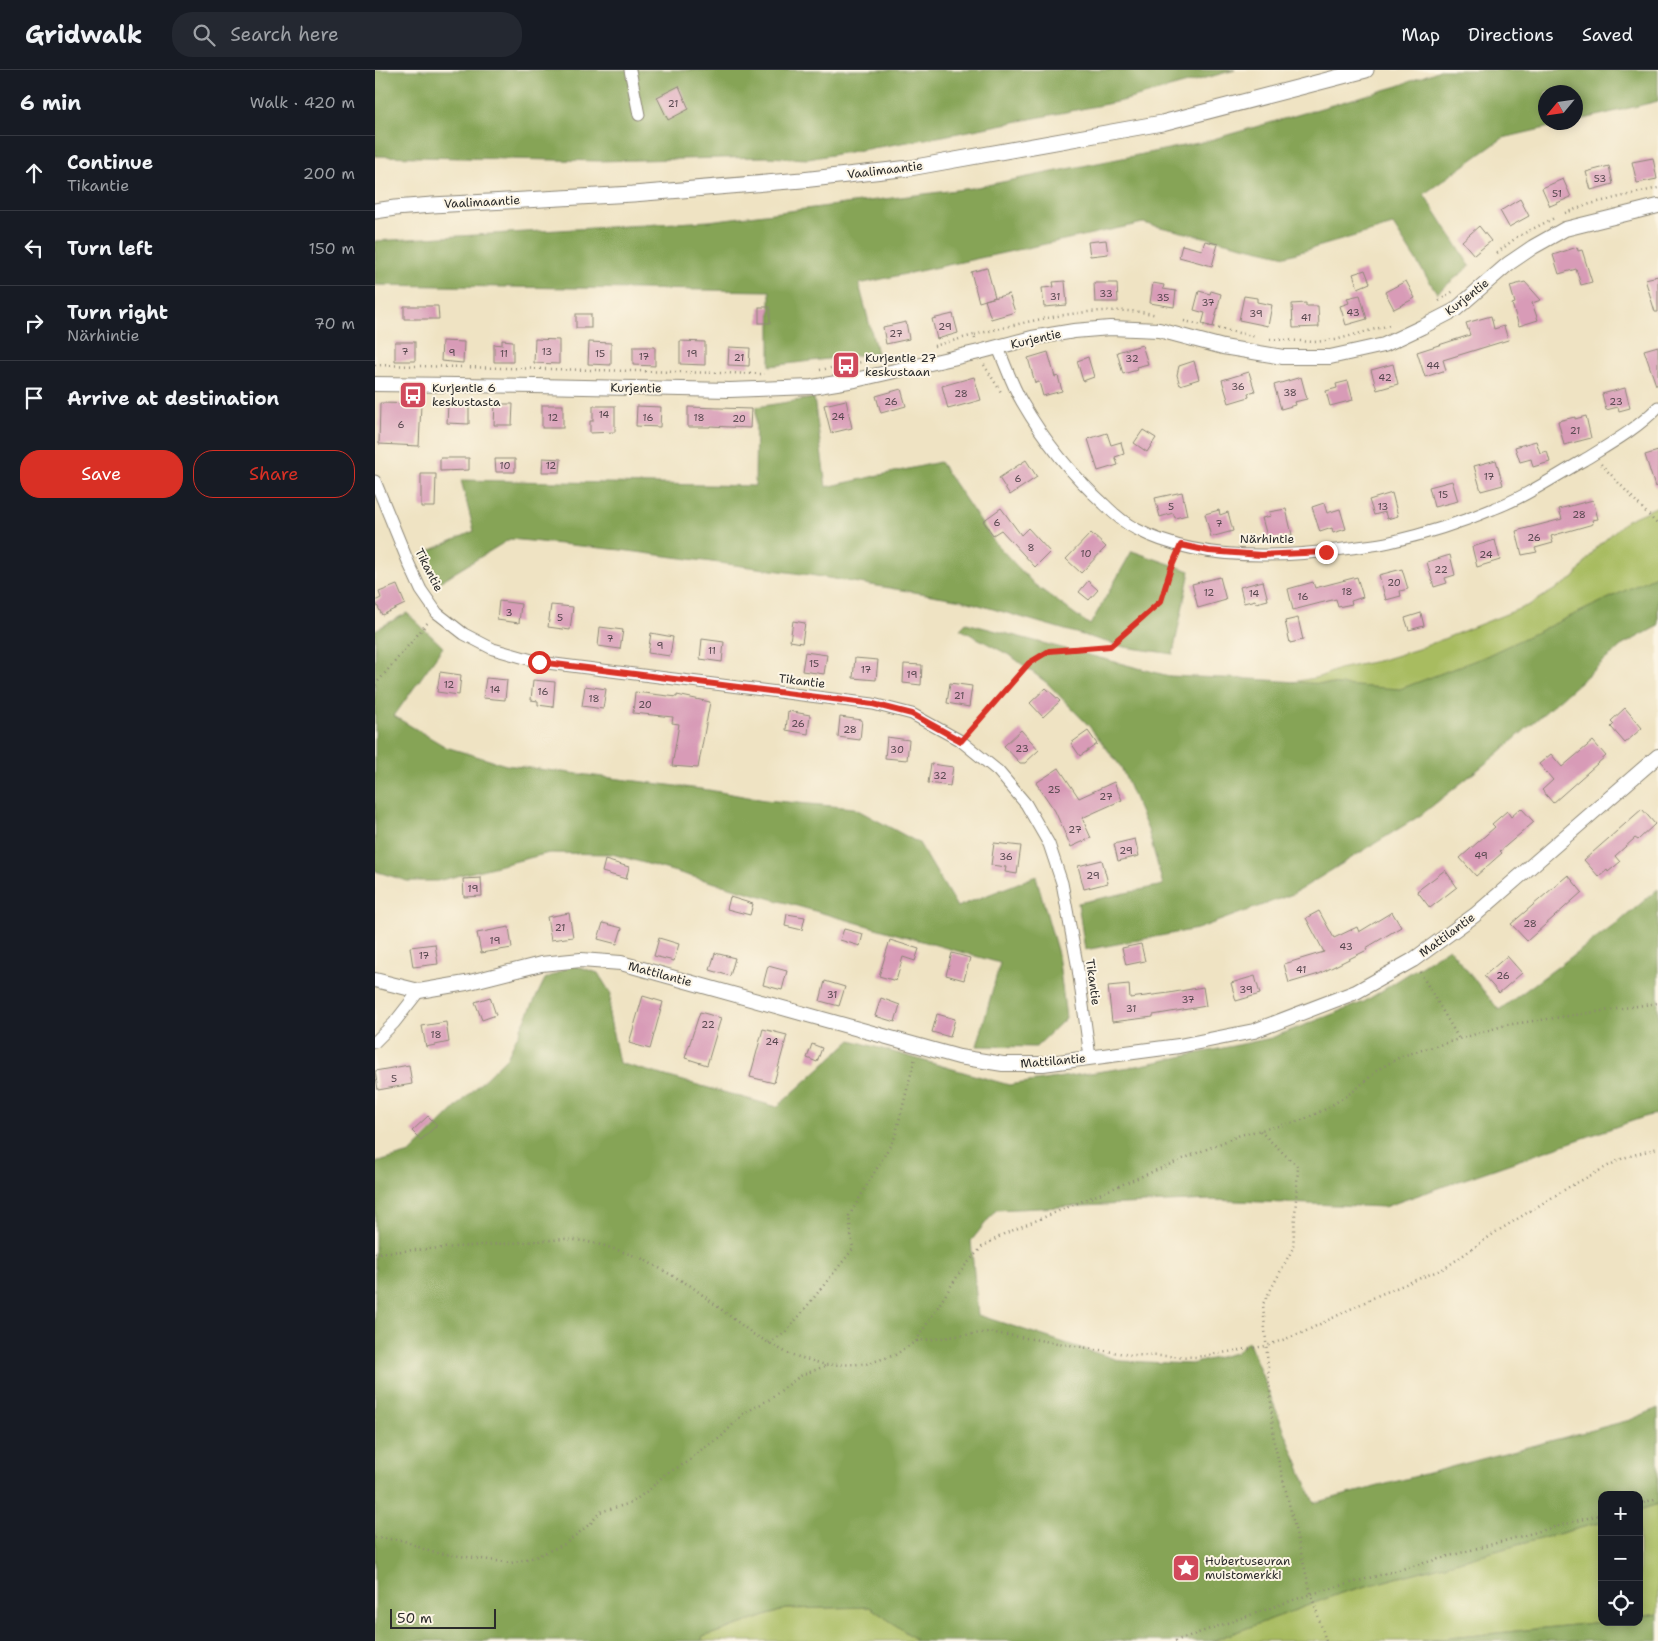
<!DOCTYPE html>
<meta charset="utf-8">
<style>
body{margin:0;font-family:"Shantell Sans",sans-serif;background:#242831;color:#f1f3f6}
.controls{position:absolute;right:15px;bottom:15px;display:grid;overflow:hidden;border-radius:10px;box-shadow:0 2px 12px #0003}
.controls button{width:45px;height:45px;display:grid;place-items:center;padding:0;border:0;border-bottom:1px solid #363941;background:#171b24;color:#f1f3f6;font:25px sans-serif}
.compass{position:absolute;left:1163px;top:15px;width:45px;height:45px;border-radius:50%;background:#171b24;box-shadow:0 2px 12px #0003;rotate:241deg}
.scale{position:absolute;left:15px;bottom:12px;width:106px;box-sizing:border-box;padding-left:5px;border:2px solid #2b2b2b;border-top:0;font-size:14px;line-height:18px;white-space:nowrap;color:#2b2b2b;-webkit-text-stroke:4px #fcf5e5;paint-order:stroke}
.stop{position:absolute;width:15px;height:15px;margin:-11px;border:4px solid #d93025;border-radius:50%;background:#fff}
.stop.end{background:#d93025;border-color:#fff;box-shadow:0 1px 5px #0008}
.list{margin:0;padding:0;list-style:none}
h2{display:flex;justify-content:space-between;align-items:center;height:65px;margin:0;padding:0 20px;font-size:21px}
h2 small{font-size:16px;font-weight:400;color:#9ea1a6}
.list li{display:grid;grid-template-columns:32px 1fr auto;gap:15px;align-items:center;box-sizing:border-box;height:75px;padding:0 20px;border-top:1px solid #363941}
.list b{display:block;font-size:19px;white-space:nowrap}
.list p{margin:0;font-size:16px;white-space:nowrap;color:#9ea1a6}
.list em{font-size:16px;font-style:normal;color:#9ea1a6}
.actions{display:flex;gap:10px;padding:15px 20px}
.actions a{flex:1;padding:11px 0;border:1px solid #d93025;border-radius:20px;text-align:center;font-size:18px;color:#d93025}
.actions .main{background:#d93025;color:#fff}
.icon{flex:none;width:28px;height:28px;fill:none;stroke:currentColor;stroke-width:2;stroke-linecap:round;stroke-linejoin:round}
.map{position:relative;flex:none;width:1283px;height:1571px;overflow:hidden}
header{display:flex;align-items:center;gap:30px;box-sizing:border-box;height:70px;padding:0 25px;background:#171b24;border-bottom:1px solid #363941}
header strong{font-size:24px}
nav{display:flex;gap:28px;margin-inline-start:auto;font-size:18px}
.search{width:350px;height:45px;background:#242831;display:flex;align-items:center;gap:12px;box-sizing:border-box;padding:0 18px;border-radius:20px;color:#9ea1a6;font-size:19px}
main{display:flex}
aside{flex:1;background:#171b24}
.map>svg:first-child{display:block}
</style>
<header>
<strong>Gridwalk</strong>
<div class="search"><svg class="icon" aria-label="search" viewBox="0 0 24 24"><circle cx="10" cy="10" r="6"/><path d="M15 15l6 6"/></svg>Search here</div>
<nav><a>Map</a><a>Directions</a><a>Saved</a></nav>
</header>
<main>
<aside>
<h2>6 min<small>Walk · 420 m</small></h2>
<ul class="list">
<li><svg class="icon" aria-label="ahead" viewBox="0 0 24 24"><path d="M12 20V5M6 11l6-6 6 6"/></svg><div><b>Continue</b><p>Tikantie</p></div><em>200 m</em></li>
<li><svg class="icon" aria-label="left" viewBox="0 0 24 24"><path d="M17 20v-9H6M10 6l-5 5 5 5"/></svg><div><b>Turn left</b></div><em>150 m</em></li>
<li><svg class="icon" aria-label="right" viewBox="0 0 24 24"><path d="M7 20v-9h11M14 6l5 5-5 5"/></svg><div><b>Turn right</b><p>Närhintie</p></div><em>70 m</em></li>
<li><svg class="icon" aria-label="arrive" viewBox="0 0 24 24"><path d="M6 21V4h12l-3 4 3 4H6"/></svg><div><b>Arrive at destination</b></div></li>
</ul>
<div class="actions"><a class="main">Save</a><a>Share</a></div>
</aside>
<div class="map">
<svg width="1283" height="1571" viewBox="0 0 1283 1571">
<rect width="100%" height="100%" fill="#fcf5e5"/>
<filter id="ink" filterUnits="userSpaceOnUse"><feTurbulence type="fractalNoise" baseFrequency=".02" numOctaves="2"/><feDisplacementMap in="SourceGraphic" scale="10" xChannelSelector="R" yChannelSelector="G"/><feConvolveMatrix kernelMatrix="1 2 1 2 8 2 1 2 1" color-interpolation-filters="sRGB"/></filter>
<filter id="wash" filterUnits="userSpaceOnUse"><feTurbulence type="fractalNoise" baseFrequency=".0096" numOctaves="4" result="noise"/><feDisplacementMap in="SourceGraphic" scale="20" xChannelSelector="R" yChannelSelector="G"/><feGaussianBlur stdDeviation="1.12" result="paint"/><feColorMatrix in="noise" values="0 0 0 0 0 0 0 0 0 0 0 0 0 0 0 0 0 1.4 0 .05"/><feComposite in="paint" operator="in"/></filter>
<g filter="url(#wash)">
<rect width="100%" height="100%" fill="#efe3c3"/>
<g fill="#a8bc61" stroke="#6a7446">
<path d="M1283,436V550L1109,632L918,612L944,607L964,599L1007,590L1043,579L1154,535L1199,508L1220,479L1252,450Z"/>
<path d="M1283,1434V1544L1264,1547V1440Z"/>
<path d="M1227,1452V1552L1047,1571H837L966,1523Z"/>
<path d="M495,1537L539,1568L540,1571H326L328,1567L411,1539Z"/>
</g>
<g fill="#86a457" stroke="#586841">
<path d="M0,0H860L747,31L568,66L433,89L390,87L223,91L0,86Z"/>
<path d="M1065,0H1283V31L1201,51L1200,22H1170V52L1192,53L1128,68L1049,124L1095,196L1062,223L1018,155L911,186L768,153L484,214L502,283L395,296V221L0,215V171L334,151L597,118L828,72L1023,16Z"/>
<path d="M439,328L451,417L565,392L620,473L660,515L715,555L757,481L815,501L798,584L749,577L587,530L435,505L246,480L135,469L61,514L47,484L99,461L86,410L380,416L381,337Z"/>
<path d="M1283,505V556L1246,576L1120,686L1046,745L918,824L822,859L710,880L703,833L788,815L773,760L746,697L714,656L672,613L636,586L585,559L591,553L794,606L877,609L1025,619L1109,587Z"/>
<path d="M32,543L68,577L19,646L71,677L131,695L334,720L390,730L479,738L544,773L582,837L661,806L683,884L691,948L661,977L602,976L625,893L237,784L174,783L62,811H32L0,801V560Z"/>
<path d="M1283,819V1044L1272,1046L1009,1137L836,1130L621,1140L596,1171L603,1245L746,1291L816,1294L860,1283L873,1271L939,1433L1255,1350L1283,1338V1434L1264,1440V1425H1227V1452L966,1523L837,1571H540L539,1568L495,1537L411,1539L328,1567L326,1571H0V1093L35,1083L132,987L170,909L198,895L223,903L236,924L234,944L244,993L402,1037L476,970L634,1015L762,996L896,968L989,932L1074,878L1124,940L1245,851Z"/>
<path d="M1283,1544V1571H1047L1227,1552H1264V1547Z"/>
</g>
<g id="blocks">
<g fill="#d89bb7">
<path d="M304,16L314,39L293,50L282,27Z"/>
<path d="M1278,88L1282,109L1262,113L1257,92Z"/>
<path d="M1234,96L1238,114L1216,120L1211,102Z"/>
<path d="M1188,109L1196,127L1175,136L1167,118Z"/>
<path d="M1145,129L1154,146L1134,157L1125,141Z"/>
<path d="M1104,156L1116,171L1099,185L1087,171Z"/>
<path d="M731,170L733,184L715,186L713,172Z"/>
<path d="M830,171L843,174L837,196L804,187L807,175L827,180Z"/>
<path d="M1202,177L1203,181L1207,180L1217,212L1206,215L1201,199L1184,204L1178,185Z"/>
<path d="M612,198L620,227L604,232L596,202Z"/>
<path d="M990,200L995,213L983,218L978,204Z"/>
<path d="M1283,206V242H1280L1270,209Z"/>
<path d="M690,211L692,235L669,237L667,218L679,217L678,212Z"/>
<path d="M1031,211L1040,228L1019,239L1010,222Z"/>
<path d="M1150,212L1166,230L1157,233L1163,250L1144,256L1137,234L1140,233L1135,216Z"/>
<path d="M719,213H742L743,232H720Z"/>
<path d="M778,213L789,215L788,219L801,221L799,237L775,233Z"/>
<path d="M824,221L835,224L836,221L846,224L838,257L827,254L830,243L819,240Z"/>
<path d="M634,224L640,242L616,249L610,230Z"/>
<path d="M985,225L992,249L971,255L965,236L974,233L972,228Z"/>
<path d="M869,226L882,228V232L897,235L893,256L864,250Z"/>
<path d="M931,233V236H943L944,257L918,258L917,234Z"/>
<path d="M29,236H63L64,249H29Z"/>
<rect x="384" y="237" width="11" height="16"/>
<rect x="201" y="244" width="15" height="14"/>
<path d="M578,244L583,263L562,269L557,249Z"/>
<path d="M1116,246L1119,259L1129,256L1133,270L1068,290L1071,300L1050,307L1042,282L1095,265L1091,253Z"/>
<path d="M531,252L534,269L511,274L508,257Z"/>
<path d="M160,269L184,270V294L159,293Z"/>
<path d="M127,270L138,271V292H119V274L127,275Z"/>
<path d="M67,271L89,272L88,293L66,291Z"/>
<path d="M305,271L330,272V295L305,294Z"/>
<rect x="20" y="272" width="20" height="19"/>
<path d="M214,272L236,273V295L213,294Z"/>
<path d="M767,275L773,294L761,297L762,300L748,304L742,282Z"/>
<path d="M1283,276V315H1281L1269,280Z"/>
<path d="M258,277H280V296L258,295Z"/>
<path d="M354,277L375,278L374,296L353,295Z"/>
<path d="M673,282L680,307L683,306L687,321L668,326L664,312L660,313L653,288Z"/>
<path d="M713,287L719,307L708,311L702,291Z"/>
<path d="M819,291L824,309L805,315L802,305L804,296Z"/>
<path d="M1018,294L1023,314L1002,320L996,300Z"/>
<path d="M874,302L880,321L873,323L874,327L854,333L847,310Z"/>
<path d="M599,307L606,330L573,339L567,316Z"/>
<path d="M926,307L932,329L919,332L920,335L906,339L899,315Z"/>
<path d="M973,311L978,330L955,336L951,321L962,318L961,314Z"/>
<path d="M1250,318L1255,338L1244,341L1243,337L1231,340L1227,324Z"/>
<path d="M526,319L531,336L506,343L501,326Z"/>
<path d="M471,330L477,358L456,363L449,335Z"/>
<path d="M5,333L46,334L44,376L4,374Z"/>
<path d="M73,334H94V354L72,353Z"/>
<path d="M120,334H138L137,355H119Z"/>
<rect x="167" y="335" width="21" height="23"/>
<path d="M218,336H240V362L215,363V351H218Z"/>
<path d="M262,336L286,337L285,357L261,356Z"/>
<path d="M313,337L376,339L375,358L335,356V357H313Z"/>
<path d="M1211,346L1216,368L1189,375L1183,351L1200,347V349Z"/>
<path d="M768,360L781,368L772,382L759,373Z"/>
<path d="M732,363L736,375L746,372L749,384L740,387L743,395L723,401L713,369Z"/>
<path d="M1161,371L1165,383L1172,381L1175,392L1158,397L1156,389L1145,392L1140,377Z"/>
<path d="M1283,381V416L1280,417L1270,385Z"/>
<path d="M65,388H94V400L65,401Z"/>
<path d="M168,388L186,389L185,402H167Z"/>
<path d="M120,389H140V402H121Z"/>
<path d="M651,390L662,407L635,425L624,408Z"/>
<path d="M1121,390L1128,415L1106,421L1099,396Z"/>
<path d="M46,404H61L60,437H46Z"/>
<path d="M1077,411L1083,431L1059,437L1054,417Z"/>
<path d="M807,422L812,445L800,448L798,443L785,447L780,428Z"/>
<path d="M1017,423L1023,446L1012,449L1010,442L999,445L994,430Z"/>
<path d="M1218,430L1223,449L1217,450L1218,454L1176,466L1178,473L1160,478L1162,482L1147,485L1141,461L1187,449L1184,439Z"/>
<path d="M949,433L952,443L965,439L971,459L958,463L957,458L945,462L937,437Z"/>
<path d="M626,438L646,465L653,458L675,482L660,497L626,460L618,465L608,451Z"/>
<path d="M911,439L917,465L893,470L887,448L896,446L894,442Z"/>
<path d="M844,440L845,445L853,442L858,461L836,467L830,444Z"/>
<path d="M716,463L731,477L706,503L691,489Z"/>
<path d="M1120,470L1125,490L1102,497L1097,477Z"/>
<path d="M1075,485L1080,505L1070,508L1072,513L1059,517L1052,492Z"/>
<path d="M1027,499L1033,519L1025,521L1026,526L1011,530L1004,505Z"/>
<path d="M845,507L851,530L823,538L817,514Z"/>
<path d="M982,507L988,527L976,531L977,534L963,537L961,529L918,540L913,519L938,512L940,518Z"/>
<path d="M713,511L723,520L714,530L704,522Z"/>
<path d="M888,511L893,530L881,533L880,530L869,533L865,517Z"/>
<path d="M22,515L30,534L7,545L0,531L6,528L4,522Z"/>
<path d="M124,531L146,534L144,553L122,550Z"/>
<path d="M176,535L198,537L195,560L173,557Z"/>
<path d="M1046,543L1049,556L1034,560L1030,548Z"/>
<path d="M923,548L928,570L915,573L910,551Z"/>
<path d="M418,551L430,553L427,573L415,571Z"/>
<path d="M225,557L248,560L245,579L223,576Z"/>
<path d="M276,563L298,567L295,586L273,583Z"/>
<path d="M327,569L349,572L347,592L325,589Z"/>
<path d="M430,582L452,585L449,604L427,601Z"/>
<path d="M480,588L503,590L501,610L478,608Z"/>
<path d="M529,594L547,595L546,615L528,613Z"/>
<path d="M65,602L86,605L84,625L62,622Z"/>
<path d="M111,608L132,610L130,630L108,628Z"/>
<path d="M158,610L180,612L178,637L163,635V631L156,630Z"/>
<path d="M575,613L597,616L594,637L572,633Z"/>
<path d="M210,616L231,619L228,639L207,636Z"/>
<path d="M671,618L685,631L668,647L655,633Z"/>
<path d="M260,622L302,627V625L335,632L323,698L297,696L304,654L297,653L298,647L258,643Z"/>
<path d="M1250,638L1267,658L1250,673L1236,657L1239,654L1236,651Z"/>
<path d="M413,641L435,645L433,664L411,660Z"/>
<path d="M465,647L487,650L485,670L463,667Z"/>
<path d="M646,660L664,680L650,693H645L629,676Z"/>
<path d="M713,661L722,674L705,686L696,673Z"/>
<path d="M512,667L534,670L532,690L510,688Z"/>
<path d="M1218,671L1231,686L1178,733L1167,720L1178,710L1164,694L1176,684L1187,697Z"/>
<path d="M556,694L578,697L575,716L553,713Z"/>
<path d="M684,698L704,728L739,712L747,730L707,748L716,768L696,777L680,741L661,713Z"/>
<path d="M1146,738L1159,752L1125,781L1127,783L1101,806L1085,788L1120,757L1117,754L1132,741L1136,747Z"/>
<path d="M1267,739L1280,754L1263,770L1260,768L1240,786L1245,792L1233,802L1232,800L1224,807L1209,790Z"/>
<path d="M760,769L764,786L743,791L739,774Z"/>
<path d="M619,773L646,776L642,804L630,802L631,797L616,795Z"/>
<path d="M230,790L254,797L251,809L227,802Z"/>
<path d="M727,790L733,813L709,819L703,796Z"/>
<path d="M1070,800L1082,817L1055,838L1042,821Z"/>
<path d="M1193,805L1207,822L1152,871L1136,854Z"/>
<path d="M106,808L107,826L89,827L88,809Z"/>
<path d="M355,827L378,834L375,845L352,839Z"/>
<path d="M944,841L959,868L982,857L984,862L1017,842L1026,857L991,878L992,880L944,904L914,913L909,894L949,882L931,848Z"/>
<path d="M194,843L198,867L176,870L172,847Z"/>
<path d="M412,844L430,847L427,860L410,856Z"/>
<path d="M228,853L247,858L242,874L223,869Z"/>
<path d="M134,857L137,878L106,883L102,863Z"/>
<path d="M469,859L488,864L485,876L465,870Z"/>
<path d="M284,868L304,874L299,891L279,886Z"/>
<path d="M515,870L544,879L540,891L528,887L521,911L504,906Z"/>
<path d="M60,874L63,894L38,897L35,877Z"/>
<path d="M766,874L770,891L751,895L747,878Z"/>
<path d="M340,883L360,888L355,906L335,900Z"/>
<path d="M577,883L595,888L589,910L571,905Z"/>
<path d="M1132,886L1147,903L1124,923L1109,906Z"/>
<path d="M393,896L412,901L407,920L388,915Z"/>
<path d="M880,906L885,924L861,931L856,913Z"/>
<path d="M450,911L470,917L464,936L445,931Z"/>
<path d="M754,914L755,928L794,923L828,917L831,936L778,945V947L737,952L733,916Z"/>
<path d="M268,926L288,932L275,979L254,973Z"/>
<path d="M115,927L121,945L107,950L100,932Z"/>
<path d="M506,928L525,935L520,952L500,946Z"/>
<path d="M325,942L346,948L332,995L310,988Z"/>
<path d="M562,944L580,949L575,967L557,962Z"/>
<path d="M71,952L74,972L51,977L47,956Z"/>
<path d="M388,959L412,965L399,1013L375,1007Z"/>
<path d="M437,974L447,978L442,992L432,988Z"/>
<path d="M34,995L37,1014L3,1020L0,1001Z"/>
<path d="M53,1046L62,1055L46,1070L37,1061Z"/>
</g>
</g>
</g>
<g filter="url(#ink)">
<use href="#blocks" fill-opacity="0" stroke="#8d8777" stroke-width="1"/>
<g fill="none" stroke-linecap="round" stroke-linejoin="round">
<g stroke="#8d8777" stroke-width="13">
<g id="minor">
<path d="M255,0L264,45"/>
<path d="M623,278C631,296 637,315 647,332C669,370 697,405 729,434C738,443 749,453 761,459C823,492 908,488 976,478C989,476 1003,475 1015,472C1050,464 1085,453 1118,439C1150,427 1179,407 1209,390C1235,374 1262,359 1283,337"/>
<path d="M0,411L34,494L46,520L62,543L89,564L118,579L164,592L498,634L537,644L586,671L623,701L651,734L674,774L687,813L703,899L715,987"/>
<path d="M0,972L19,953L44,921"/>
</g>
</g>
<g stroke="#8d8777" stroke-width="16">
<g id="tertiary">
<path d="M0,314L160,316L355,320L437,317L480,310L604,282L657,268L699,261L735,258L784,260L848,277L908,287H955L1009,275L1047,257L1080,240L1133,194L1158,177L1190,159L1283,136"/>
<path d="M0,910L44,921L91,913L166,894L206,890L246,893L584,987L628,994H668L804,976L879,961L981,922L1038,890L1100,845L1283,686"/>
</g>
</g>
<g stroke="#8d8777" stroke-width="17">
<path id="secondary" d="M0,141L20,138L57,135L258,124L427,110L535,98L787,53L991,0"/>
</g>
<g stroke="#8d8777" stroke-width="2.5" stroke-dasharray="1 4" stroke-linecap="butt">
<path d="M1190,143L1215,134L1283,118"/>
<path d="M1122,183L1142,167L1181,147"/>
<path d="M1064,231L1080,220"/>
<path d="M809,251L882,267"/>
<path d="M600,269L599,265C653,251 727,232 782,245"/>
<path d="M895,269L939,272L960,270L1015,255"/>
<path d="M559,276L599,265"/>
<path d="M0,295L390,304"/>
<path d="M609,295L626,322"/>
<path d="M445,300L503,289"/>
<path d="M1226,394L1283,455"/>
<path d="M0,615L54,551"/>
<path d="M593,662L654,593L674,581L735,576L786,531L795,497L801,486"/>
<path d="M1045,902L1084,969"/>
<path d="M885,1061L923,1097L918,1178L888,1234L899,1372L936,1524L951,1571"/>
<path d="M0,1183L190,1169L209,1171L230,1176L266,1188L316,1216L378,1264L414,1284L451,1295L491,1294L520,1285L541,1271L587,1199L607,1177L629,1164L865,1065L925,1051L951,1039L980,1020L1004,999L1027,986L1131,955L1283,933"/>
<path d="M542,1271L614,1262L756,1285L821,1287L891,1276L927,1263L1004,1225L1070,1198L1121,1162L1194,1117L1248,1088L1283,1078"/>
<path d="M394,1273L412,1261L478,1179L474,1146L520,1067L540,988"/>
<path d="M1264,1434L1283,1428"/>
<path d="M0,1468L27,1470L56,1482L136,1493L160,1487L190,1474L216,1453L225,1442L256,1433L275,1419L290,1404L313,1392L326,1380L346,1367L368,1344L395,1329L425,1306L450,1296"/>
<path d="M800,1571L936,1524L1227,1444"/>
</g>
<use href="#minor" stroke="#fff" stroke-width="11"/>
<use href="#tertiary" stroke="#fff" stroke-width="14"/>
<use href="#secondary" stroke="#fff" stroke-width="15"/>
</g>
</g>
<g fill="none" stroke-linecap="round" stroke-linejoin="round" filter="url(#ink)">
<path stroke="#d93025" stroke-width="6" d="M164,592L498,634L537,644L586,671L654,593L674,581L735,576L786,531L796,498L806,475L834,481L886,485L951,482"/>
</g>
<defs>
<g id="bus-square" transform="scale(1.4375)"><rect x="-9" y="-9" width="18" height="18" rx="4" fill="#d1495b" stroke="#fcf5e5"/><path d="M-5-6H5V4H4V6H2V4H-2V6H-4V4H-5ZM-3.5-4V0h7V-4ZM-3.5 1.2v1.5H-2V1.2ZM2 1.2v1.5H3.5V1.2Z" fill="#fff"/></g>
<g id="sight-square" transform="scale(1.4375)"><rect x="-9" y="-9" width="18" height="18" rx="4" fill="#d1495b" stroke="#fcf5e5"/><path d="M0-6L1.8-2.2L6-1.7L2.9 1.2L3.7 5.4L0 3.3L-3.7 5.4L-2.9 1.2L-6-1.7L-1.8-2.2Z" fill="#fff"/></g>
</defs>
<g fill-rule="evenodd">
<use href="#bus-square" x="471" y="295"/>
<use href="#bus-square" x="38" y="325"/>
<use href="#sight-square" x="811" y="1498"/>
</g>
<g text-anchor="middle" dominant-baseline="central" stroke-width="4" stroke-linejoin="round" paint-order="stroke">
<g font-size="10" fill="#56474e">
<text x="298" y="33">21</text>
<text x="1225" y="108">53</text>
<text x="1182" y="123">51</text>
<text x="731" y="223">33</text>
<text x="680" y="226">31</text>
<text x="788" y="227">35</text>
<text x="833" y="232">37</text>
<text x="978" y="242">43</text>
<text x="881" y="243">39</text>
<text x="931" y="247">41</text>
<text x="570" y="256">29</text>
<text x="521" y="263">27</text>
<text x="30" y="281">7</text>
<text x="172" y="281">13</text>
<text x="77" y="282">9</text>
<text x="129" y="283">11</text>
<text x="225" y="283">15</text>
<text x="317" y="283">19</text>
<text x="269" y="286">17</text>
<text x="364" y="287">21</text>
<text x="757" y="288">32</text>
<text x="1058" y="295">44</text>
<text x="1010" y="307">42</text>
<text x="863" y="316">36</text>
<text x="915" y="322">38</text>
<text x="586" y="323">28</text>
<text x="516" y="331">26</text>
<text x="1241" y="331">23</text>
<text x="229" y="344">14</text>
<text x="463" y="346">24</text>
<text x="178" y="347">12</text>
<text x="273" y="347">16</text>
<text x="324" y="347">18</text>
<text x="364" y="348">20</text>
<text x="26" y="354">6</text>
<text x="1200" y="360">21</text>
<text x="130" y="395">10</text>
<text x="176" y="395">12</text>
<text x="1114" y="406">17</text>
<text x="643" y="408">6</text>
<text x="1068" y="424">15</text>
<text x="796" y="436">5</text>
<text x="1008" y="436">13</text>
<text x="1204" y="444">28</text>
<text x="622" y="452">6</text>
<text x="844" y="453">7</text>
<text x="1159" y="467">26</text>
<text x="656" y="477">8</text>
<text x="711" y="483">10</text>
<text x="1111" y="484">24</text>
<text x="1066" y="499">22</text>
<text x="1019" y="512">20</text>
<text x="972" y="521">18</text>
<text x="834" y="522">12</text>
<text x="879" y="523">14</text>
<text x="928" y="526">16</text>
<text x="134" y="542">3</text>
<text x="185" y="547">5</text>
<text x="235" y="568">7</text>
<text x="285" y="575">9</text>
<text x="337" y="580">11</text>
<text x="439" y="593">15</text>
<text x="491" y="599">17</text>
<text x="537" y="604">19</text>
<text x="74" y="614">12</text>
<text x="120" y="619">14</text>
<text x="168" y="621">16</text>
<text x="584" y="625">21</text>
<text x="219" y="628">18</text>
<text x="270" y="634">20</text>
<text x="423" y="653">26</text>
<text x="475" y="659">28</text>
<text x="647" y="678">23</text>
<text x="522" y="679">30</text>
<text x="565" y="705">32</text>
<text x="679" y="719">25</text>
<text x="731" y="726">27</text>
<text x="700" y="759">27</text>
<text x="751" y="780">29</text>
<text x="1106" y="785">49</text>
<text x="631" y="786">36</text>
<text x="718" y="805">29</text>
<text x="98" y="818">19</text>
<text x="1155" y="853">28</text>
<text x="185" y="857">21</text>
<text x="120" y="870">19</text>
<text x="971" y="876">43</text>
<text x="49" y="885">17</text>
<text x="926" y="899">41</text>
<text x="1128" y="905">26</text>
<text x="871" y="919">39</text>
<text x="457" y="924">31</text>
<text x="813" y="929">37</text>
<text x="756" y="938">31</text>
<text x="333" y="954">22</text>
<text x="61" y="964">18</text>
<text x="397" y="971">24</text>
<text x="19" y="1008">5</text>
</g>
<g font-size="12" fill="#2b2b2b" stroke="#fcf5e5">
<text transform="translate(510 100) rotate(-7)">Vaalimaantie</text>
<text transform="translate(107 132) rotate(-3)">Vaalimaantie</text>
<text transform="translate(1092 227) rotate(-38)">Kurjentie</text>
<text transform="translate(661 269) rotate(-13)">Kurjentie</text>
<text transform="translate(261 318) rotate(1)">Kurjentie</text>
<text x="892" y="469">Närhintie</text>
<text transform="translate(54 500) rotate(63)">Tikantie</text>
<text transform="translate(427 611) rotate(7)">Tikantie</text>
<text transform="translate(1072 865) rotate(-36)">Mattilantie</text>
<text transform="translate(285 904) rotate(15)">Mattilantie</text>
<text transform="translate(718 912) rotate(82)">Tikantie</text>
<text transform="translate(678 991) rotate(-5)">Mattilantie</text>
</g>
<g font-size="12" fill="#2b2b2b" stroke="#fcf5e5" text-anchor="start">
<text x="490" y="288">Kurjentie 27<tspan x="490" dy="14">keskustaan</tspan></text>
<text x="57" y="318">Kurjentie 6<tspan x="57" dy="14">keskustasta</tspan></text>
<text x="830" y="1491">Hubertuseuran<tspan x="830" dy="14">muistomerkki</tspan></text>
</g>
</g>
</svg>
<div class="controls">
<button>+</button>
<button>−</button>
<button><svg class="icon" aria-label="locate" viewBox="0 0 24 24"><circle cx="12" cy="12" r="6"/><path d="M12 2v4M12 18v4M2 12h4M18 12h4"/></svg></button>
</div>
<svg class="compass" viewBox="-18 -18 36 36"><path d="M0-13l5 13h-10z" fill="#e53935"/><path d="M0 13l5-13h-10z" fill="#9ea1a6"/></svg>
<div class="scale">50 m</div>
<div class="stop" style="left:164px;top:592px"></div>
<div class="stop end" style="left:951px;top:482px"></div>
</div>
</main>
